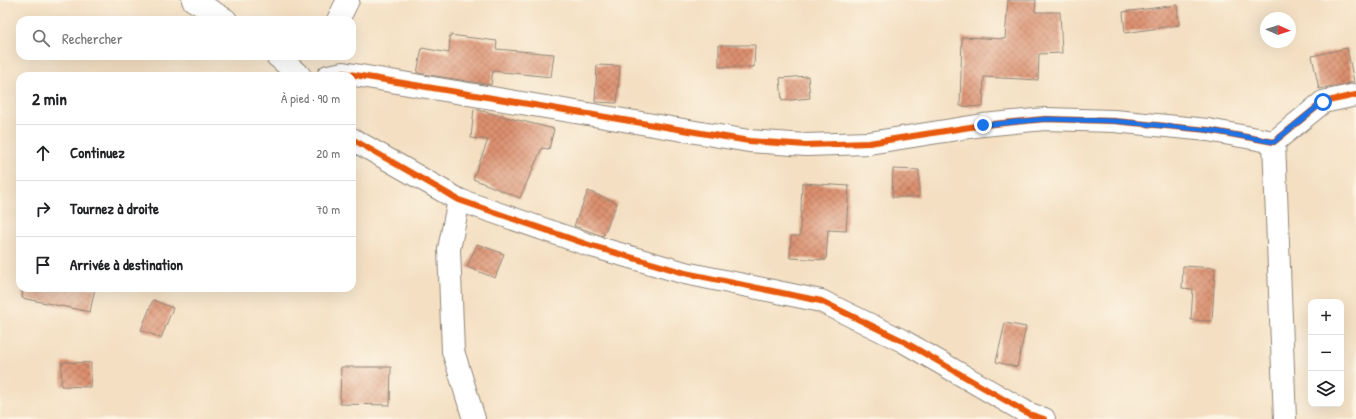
<!DOCTYPE html>
<html lang="fr">
<meta charset="utf-8">
<style>
body{margin:0;font-family:"Patrick Hand",sans-serif;background:#f6f6f6;color:#202124}
.controls{position:absolute;right:12px;bottom:12px;display:grid;overflow:hidden;border-radius:8px;box-shadow:0 4px 16px #0002}
.controls button{width:36px;height:36px;display:grid;place-items:center;padding:0;border:0;border-bottom:1px solid #e0e0e0;background:#fff;color:#202124;font:20px sans-serif}
.compass{position:absolute;left:1260px;top:12px;width:36px;height:36px;border-radius:50%;background:#fff;box-shadow:0 4px 16px #0002;rotate:93deg}
.stop{position:absolute;width:12px;height:12px;margin:-9px;border:3px solid #1a73e8;border-radius:50%;background:#fff}
.stop.end{background:#1a73e8;border-color:#fff;box-shadow:0 1px 4px #0008}
.list{margin:0;padding:0;list-style:none}
h2{display:flex;justify-content:space-between;align-items:center;height:52px;margin:0;padding:0 16px;font-size:17px}
h2 small{font-size:13px;font-weight:400;color:#757577}
.list li{display:grid;grid-template-columns:26px 1fr auto;gap:12px;align-items:center;box-sizing:border-box;height:56px;padding:0 16px;border-top:1px solid #e0e0e0}
.list b{display:block;font-size:15px;white-space:nowrap}
.list em{font-size:13px;font-style:normal;color:#757577}
.icon{flex:none;width:22px;height:22px;fill:none;stroke:currentColor;stroke-width:2;stroke-linecap:round;stroke-linejoin:round}
.map{position:relative;flex:none;width:1356px;height:419px;overflow:hidden}
.search{position:absolute;background:#fff;box-shadow:0 4px 16px #0002;left:16px;top:16px;width:340px;height:44px;display:flex;align-items:center;gap:10px;box-sizing:border-box;padding:0 14px;border-radius:12px;color:#757577;font-size:15px}
.panel{position:absolute;background:#fff;box-shadow:0 4px 16px #0002;left:16px;top:72px;width:340px;height:220px;border-radius:12px}
.map>svg:first-child{display:block}
</style>
<div class="map">
<svg width="1356" height="419" viewBox="0 0 1356 419">
<defs>
<pattern id="building-cross-hatch" width="8" height="8" patternUnits="userSpaceOnUse"><rect width="8" height="8" fill="#dc906f"/><path d="M0 0l8 8M0 8l8-8" fill="none" stroke="#b3765b"/></pattern>
</defs>
<rect width="100%" height="100%" fill="#fcf5e5"/>
<filter id="ink" filterUnits="userSpaceOnUse"><feTurbulence type="fractalNoise" baseFrequency=".025" numOctaves="2"/><feDisplacementMap in="SourceGraphic" scale="8" xChannelSelector="R" yChannelSelector="G"/><feConvolveMatrix kernelMatrix="1 2 1 2 8 2 1 2 1" color-interpolation-filters="sRGB"/></filter>
<filter id="wash" filterUnits="userSpaceOnUse"><feTurbulence type="fractalNoise" baseFrequency=".012" numOctaves="4" result="noise"/><feDisplacementMap in="SourceGraphic" scale="16" xChannelSelector="R" yChannelSelector="G"/><feGaussianBlur stdDeviation="0.9" result="paint"/><feColorMatrix in="noise" values="0 0 0 0 0 0 0 0 0 0 0 0 0 0 0 0 0 1.4 0 .05"/><feComposite in="paint" operator="in"/></filter>
<g filter="url(#wash)">
<rect width="100%" height="100%" fill="#f4dfc2"/>
<g id="blocks">
<g fill="url(#building-cross-hatch)">
<path d="M1008,0H1036L1035,12H1060L1062,53L1039,54L1038,80L984,77L983,107L960,106L962,37L1005,39Z"/>
<path d="M1177,5L1179,25L1125,33L1123,12Z"/>
<path d="M450,35L497,41L496,49L554,54L551,77L493,71L491,85L417,73L422,48L449,53Z"/>
<path d="M719,45H755L754,67H719Z"/>
<path d="M1347,48L1354,82L1319,89L1312,56Z"/>
<path d="M597,65L620,66L617,103L595,102Z"/>
<path d="M808,76L810,98L782,101L780,78Z"/>
<path d="M474,109L554,129L549,149L542,148L520,198L473,179L488,140L471,138Z"/>
<path d="M893,169L919,170V197H892Z"/>
<path d="M802,183L849,186L846,231L828,230L826,260L790,258L791,236H800Z"/>
<path d="M588,191L617,203L603,236L574,226Z"/>
<path d="M477,244L504,254L495,278L467,267Z"/>
<path d="M1183,266L1215,268L1212,321L1191,320L1193,289L1182,288Z"/>
<path d="M23,288H95L90,312L22,298Z"/>
<path d="M153,300L173,308L161,338L141,330Z"/>
<path d="M1005,323L1026,327L1017,367L996,362Z"/>
<path d="M62,362L91,363L90,387L61,386Z"/>
<path d="M341,367H391L390,405L340,404Z"/>
</g>
</g>
</g>
<g filter="url(#ink)">
<use href="#blocks" fill-opacity="0" stroke="#908576" stroke-width="1"/>
<g fill="none" stroke-linecap="round" stroke-linejoin="round">
<g stroke="#908576" stroke-width="24">
<g id="minor">
<path d="M193,0L226,20"/>
<path d="M338,20L348,0"/>
<path d="M277,56L300,76"/>
<path d="M328,76L343,73L749,141L806,145L869,143L983,125L1045,119L1114,121L1208,130L1274,142L1323,102L1356,95"/>
<path d="M352,139L459,200L592,246L685,273L821,301L903,341L1029,414L1044,419"/>
<path d="M1274,142L1285,419"/>
<path d="M459,200L449,249L453,351L474,419"/>
</g>
</g>
<use href="#minor" stroke="#fff" stroke-width="22"/>
<g stroke="#fcf5e5" stroke-width="8">
<g id="cycleway">
<path d="M328,76L343,73L749,141L806,145L869,143L983,125L1045,119L1114,121L1208,130L1274,142L1323,102L1356,95"/>
<path d="M352,139L459,200L592,246L685,273L821,301L903,341L1029,414L1044,419"/>
</g>
</g>
<use href="#cycleway" stroke="#e8590c" stroke-width="6"/>
</g>
</g>
<g fill="none" stroke-linecap="round" stroke-linejoin="round" filter="url(#ink)">
<path stroke="#1a73e8" stroke-width="5" d="M983,125L1046,119L1114,121L1208,130L1274,142L1323,102"/>
</g>
</svg>
<div class="controls">
<button>+</button>
<button>−</button>
<button><svg class="icon" aria-label="layers" viewBox="0 0 24 24"><path d="M12 4l9 5-9 5-9-5zM3 14l9 5 9-5"/></svg></button>
</div>
<svg class="compass" viewBox="-18 -18 36 36"><path d="M0-13l5 13h-10z" fill="#e53935"/><path d="M0 13l5-13h-10z" fill="#757577"/></svg>
<div class="stop" style="left:1323px;top:102px"></div>
<div class="stop end" style="left:983px;top:125px"></div>
<div class="search"><svg class="icon" aria-label="search" viewBox="0 0 24 24"><circle cx="10" cy="10" r="6"/><path d="M15 15l6 6"/></svg>Rechercher</div>
<section class="panel">
<h2>2 min<small>À pied · 90 m</small></h2>
<ul class="list">
<li><svg class="icon" aria-label="ahead" viewBox="0 0 24 24"><path d="M12 20V5M6 11l6-6 6 6"/></svg><div><b>Continuez</b></div><em>20 m</em></li>
<li><svg class="icon" aria-label="right" viewBox="0 0 24 24"><path d="M7 20v-9h11M14 6l5 5-5 5"/></svg><div><b>Tournez à droite</b></div><em>70 m</em></li>
<li><svg class="icon" aria-label="arrive" viewBox="0 0 24 24"><path d="M6 21V4h12l-3 4 3 4H6"/></svg><div><b>Arrivée à destination</b></div></li>
</ul>
</section>
</div>
